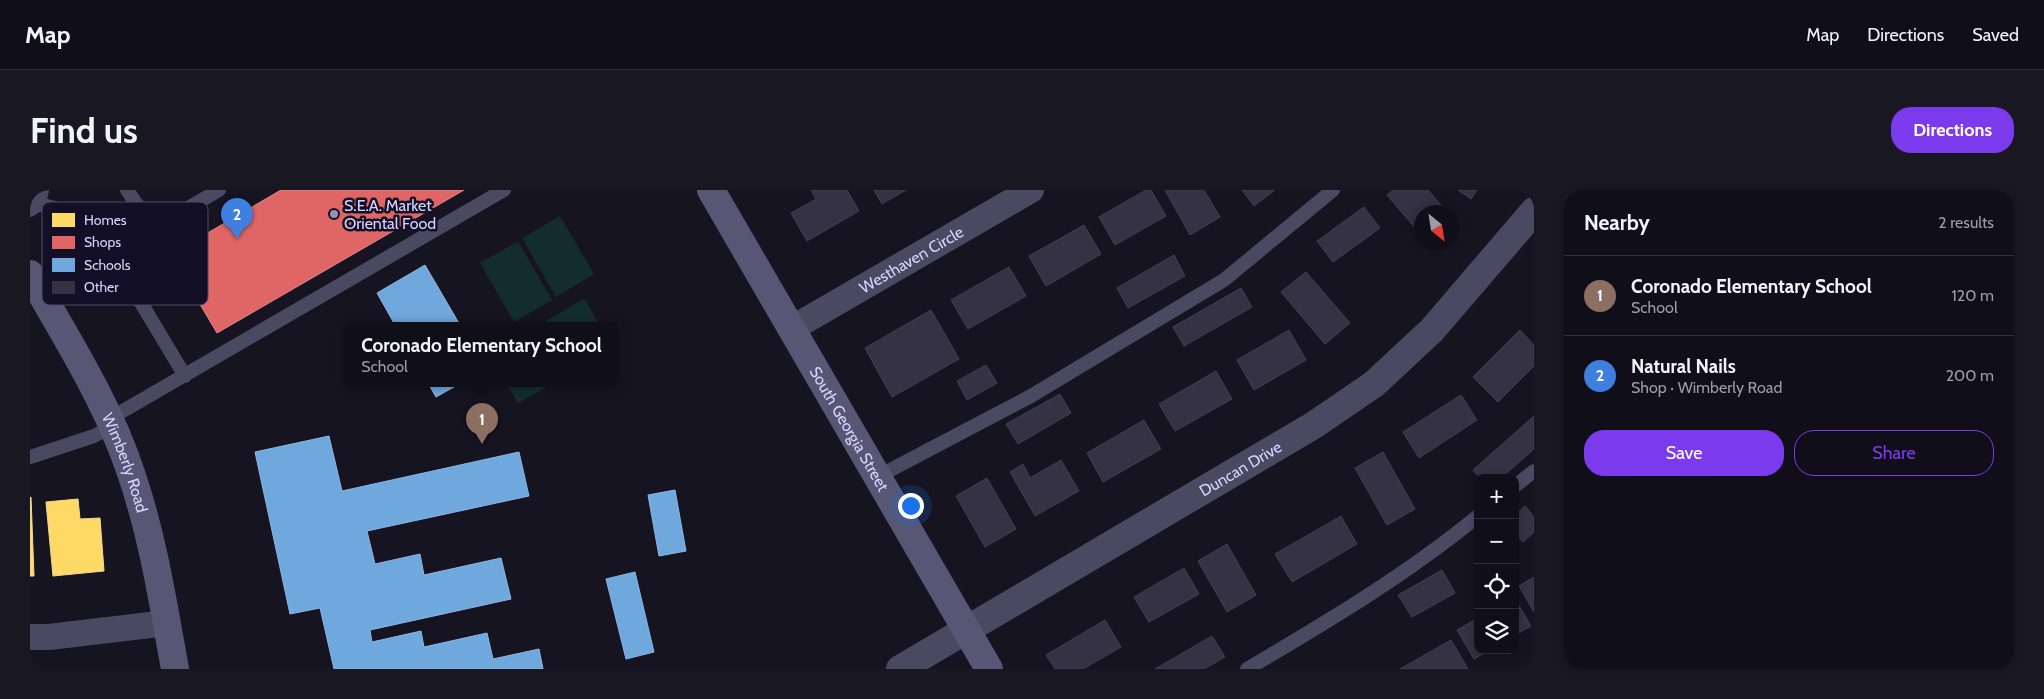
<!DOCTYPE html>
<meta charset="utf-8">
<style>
body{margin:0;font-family:Cabin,sans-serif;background:#191822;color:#f1f3f6}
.controls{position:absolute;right:15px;bottom:15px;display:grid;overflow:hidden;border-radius:10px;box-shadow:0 2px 8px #0003}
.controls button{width:45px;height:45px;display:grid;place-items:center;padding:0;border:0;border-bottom:1px solid #302f38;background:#100f19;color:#f1f3f6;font:25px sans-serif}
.compass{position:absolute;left:1384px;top:15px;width:45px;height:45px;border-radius:50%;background:#100f19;box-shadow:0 2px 8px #0003;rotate:150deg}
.you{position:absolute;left:880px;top:315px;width:18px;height:18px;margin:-12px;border:4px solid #fff;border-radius:50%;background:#1a73e8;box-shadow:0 0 0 8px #1a73e833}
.badge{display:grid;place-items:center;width:32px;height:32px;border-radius:50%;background:#7c3aed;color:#fff;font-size:16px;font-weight:700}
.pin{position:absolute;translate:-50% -41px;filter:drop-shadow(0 1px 2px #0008)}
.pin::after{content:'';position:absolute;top:26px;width:18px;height:15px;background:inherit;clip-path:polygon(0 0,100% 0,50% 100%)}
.popup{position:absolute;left:314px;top:132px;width:275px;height:65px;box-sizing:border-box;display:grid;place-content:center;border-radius:10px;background:#100f19;filter:drop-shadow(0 1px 4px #0005);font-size:16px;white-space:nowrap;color:#9c9ca2}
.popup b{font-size:19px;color:#f1f3f6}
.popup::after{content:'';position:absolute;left:50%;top:100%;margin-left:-10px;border:10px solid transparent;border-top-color:#100f19}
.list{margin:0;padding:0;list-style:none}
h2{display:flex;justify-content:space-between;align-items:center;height:65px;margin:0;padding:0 20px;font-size:21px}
h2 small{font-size:16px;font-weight:400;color:#9c9ca2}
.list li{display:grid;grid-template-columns:32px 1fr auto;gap:15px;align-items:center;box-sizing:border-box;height:80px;padding:0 20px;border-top:1px solid #302f38}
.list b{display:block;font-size:19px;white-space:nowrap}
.list p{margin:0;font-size:16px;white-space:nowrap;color:#9c9ca2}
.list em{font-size:16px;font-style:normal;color:#9c9ca2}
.actions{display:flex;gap:10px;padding:15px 20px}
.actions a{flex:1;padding:11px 0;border:1px solid #7c3aed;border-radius:20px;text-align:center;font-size:18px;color:#7c3aed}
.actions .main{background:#7c3aed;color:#fff}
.icon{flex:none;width:28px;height:28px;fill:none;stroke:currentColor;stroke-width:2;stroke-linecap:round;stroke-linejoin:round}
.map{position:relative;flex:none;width:1504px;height:479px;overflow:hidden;border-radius:20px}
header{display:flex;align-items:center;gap:30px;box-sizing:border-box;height:70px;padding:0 25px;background:#100f19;border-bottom:1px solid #302f38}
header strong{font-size:24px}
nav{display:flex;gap:28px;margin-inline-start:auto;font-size:18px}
.intro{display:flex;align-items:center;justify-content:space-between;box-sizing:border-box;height:120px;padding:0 30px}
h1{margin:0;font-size:35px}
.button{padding:12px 22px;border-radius:20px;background:#7c3aed;color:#fff;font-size:18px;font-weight:700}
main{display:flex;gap:30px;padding:0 30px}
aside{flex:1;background:#100f19;border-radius:20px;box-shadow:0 2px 8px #0003}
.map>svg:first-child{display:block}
</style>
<header>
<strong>Map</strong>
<nav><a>Map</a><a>Directions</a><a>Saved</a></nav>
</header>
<div class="intro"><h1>Find us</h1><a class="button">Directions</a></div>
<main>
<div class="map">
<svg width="1504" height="479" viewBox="0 0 1504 479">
<rect width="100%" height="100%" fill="#161421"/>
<g fill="#132c2d">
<path d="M530,26L564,84L526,107L492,48Z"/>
<path d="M488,51L522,110L484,132L450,73Z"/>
<path d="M554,109L570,135H509Z"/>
<path d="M476,193H524L488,213Z"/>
</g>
<g fill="#ffd966" stroke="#f4d894">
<path d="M1,307L4,386H0V308Z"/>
<path d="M48,309L50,329L70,328L74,381L23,386L16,312Z"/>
</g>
<path fill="#e06666" stroke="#de8794" d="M251,0H434L187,143L161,99L148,106L128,72Z"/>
<g fill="#6fa8dc" stroke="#8fb5e6">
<path d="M395,75L430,135H365L347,103Z"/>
<path d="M398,193H431L406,207Z"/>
<path d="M299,246L312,301L489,262L499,306L337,341L345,374L390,364L394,385L471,368L481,409L340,440L342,452L391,441L394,457L457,443L463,469L509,459L513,479H304L290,418L260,424L225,262Z"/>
<path d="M645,300L656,361L629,366L618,305Z"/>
<path d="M605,382L624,462L596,469L576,389Z"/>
</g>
<g fill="#343243" stroke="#433f54">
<path d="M781,0H817L829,21L777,51L761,23L786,9Z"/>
<path d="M844,0H876L852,14Z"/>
<path d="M1116,0H1121L1136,26L1085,55L1069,27Z"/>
<path d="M1135,0H1174L1190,27L1160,45Z"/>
<path d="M1212,0H1245L1224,16Z"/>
<path d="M1363,0H1398L1417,22H1392V46L1357,5Z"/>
<path d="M1428,0H1447L1441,9Z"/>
<path d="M1334,17L1350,38L1303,72L1287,51Z"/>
<path d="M1054,35L1071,64L1016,96L999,66Z"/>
<path d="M1144,65L1155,86L1098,118L1087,98Z"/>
<path d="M979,77L996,106L938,139L921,110Z"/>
<path d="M1276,82L1320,133L1295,154L1251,102Z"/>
<path d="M1211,98L1222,117L1154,156L1143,137Z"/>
<path d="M901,120L929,169L862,207L835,158Z"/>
<path d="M1259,140L1276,170L1224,200L1207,170Z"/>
<path d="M1490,140L1504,155V176L1468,212L1443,187Z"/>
<path d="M956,175L967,193L937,210L927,191Z"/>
<path d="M1186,181L1202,209L1145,241L1129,214Z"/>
<path d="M1030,204L1041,223L988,254L976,234Z"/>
<path d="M1431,205L1447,230L1389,268L1373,242Z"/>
<path d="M1504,226V259L1471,288H1450L1443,280Z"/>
<path d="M1114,230L1131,259L1073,292L1057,263Z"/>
<path d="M1353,262L1385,319L1357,335L1325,278Z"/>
<path d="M1031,270L1049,301L1005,326L980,282L993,274L1000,288Z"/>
<path d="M957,288L986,339L955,357L926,306Z"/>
<path d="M1495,316L1504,327V342L1493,352L1485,344V325Z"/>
<path d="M1311,326L1327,354L1262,392L1245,364Z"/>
<path d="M1197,354L1226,405L1197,422L1168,371Z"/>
<path d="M1154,378L1169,404L1119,432L1104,407Z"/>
<path d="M1412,380L1425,403L1382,427L1368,405Z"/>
<path d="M1504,387V422L1489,396Z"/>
<path d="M1485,409L1501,436L1485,445Z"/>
<path d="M1448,428V460H1459L1444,469L1427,440Z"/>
<path d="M1075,430L1091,457L1053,479H1025L1016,465Z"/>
<path d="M1182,446L1195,467L1174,479H1125Z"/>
<path d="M1421,450L1438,479H1370Z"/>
</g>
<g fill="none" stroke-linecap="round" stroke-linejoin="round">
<g stroke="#4a4962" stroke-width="14">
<path d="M97,0L123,38"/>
<path d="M9,14L56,26L62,31L155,186"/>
<path d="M0,20L9,14L12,0"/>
<path d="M11,104L189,0"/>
<path d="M79,229L474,0"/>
<path d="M0,267L64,246L82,236"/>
<path d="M847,287L1001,206L1194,90L1303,0"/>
<path d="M1485,296L1504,281"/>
<path d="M1217,479C1297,432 1376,385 1448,326"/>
</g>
<g stroke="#4a4962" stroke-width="26">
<path id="s1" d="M761,139L1001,0"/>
<path d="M0,447H19L137,433"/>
</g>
<path stroke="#4a4962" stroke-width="28" id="s2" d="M870,479L1284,235L1344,194L1402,140L1504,21"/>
<g stroke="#575674" stroke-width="28">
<path id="s3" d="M681,0L959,479"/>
<path id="s4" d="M0,84C36,148 78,213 101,283C123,347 133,413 145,479"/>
</g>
</g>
<circle fill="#9591b1" stroke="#130f26" stroke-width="2" cx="304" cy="24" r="5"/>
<g text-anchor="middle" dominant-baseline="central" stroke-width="5" stroke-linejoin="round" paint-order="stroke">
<g font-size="16" fill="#d9d4ff" stroke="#130f26" text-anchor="start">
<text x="314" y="15">S.E.A. Market<tspan x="314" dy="18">Oriental Food</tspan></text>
</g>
<g font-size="16" fill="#d9d4ff" stroke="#130f26">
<text stroke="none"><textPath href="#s1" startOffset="139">Westhaven Circle</textPath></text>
<text stroke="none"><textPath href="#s3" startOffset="276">South Georgia Street</textPath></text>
<text stroke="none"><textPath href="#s4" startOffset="212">Wimberly Road</textPath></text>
<text stroke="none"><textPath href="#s2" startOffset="395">Duncan Drive</textPath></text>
</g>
</g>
<rect x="12" y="12" width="166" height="103" rx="8" fill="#130f26" stroke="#4e4a67" stroke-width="1"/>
<rect x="22" y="23" width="23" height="14" fill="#ffd966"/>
<rect x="22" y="46" width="23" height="13" fill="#e06666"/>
<rect x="22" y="68" width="23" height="14" fill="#6fa8dc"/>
<rect x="22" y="91" width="23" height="13" fill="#343243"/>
<g font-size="14" fill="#d9d4ff">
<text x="54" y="35">Homes</text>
<text x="54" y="57">Shops</text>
<text x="54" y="80">Schools</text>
<text x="54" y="102">Other</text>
</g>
</svg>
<div class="controls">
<button>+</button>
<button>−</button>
<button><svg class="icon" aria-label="locate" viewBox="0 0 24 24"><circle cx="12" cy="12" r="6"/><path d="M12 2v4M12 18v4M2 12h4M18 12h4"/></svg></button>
<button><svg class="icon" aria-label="layers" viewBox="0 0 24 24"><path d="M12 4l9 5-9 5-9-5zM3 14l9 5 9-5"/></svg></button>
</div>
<svg class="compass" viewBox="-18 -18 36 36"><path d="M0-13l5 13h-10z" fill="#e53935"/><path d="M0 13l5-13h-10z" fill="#9c9ca2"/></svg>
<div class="you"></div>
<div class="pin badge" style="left:452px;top:254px;background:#8d6e63">1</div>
<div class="popup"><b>Coronado Elementary School</b>School</div>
<div class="pin badge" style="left:207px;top:49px;background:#3f7fe0">2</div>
</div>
<aside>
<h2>Nearby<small>2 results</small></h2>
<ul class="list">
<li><span class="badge" style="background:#8d6e63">1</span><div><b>Coronado Elementary School</b><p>School</p></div><em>120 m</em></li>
<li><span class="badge" style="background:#3f7fe0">2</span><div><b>Natural Nails</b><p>Shop · Wimberly Road</p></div><em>200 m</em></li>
</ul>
<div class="actions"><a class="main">Save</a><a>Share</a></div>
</aside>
</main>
